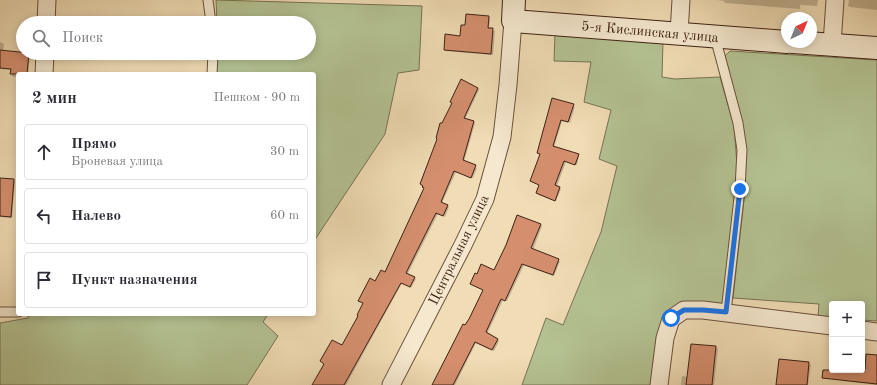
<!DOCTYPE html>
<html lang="ru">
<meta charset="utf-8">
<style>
body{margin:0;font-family:"Old Standard TT",serif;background:#f2f2f3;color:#2b2b33}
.controls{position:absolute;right:12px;bottom:12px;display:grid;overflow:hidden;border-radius:4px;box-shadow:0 2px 10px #0003}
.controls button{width:36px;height:36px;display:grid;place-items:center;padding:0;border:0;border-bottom:1px solid #e1e1e2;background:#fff;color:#2b2b33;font:20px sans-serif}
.compass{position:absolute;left:781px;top:12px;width:36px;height:36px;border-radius:50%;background:#fff;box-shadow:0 2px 10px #0003;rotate:43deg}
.stop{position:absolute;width:12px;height:12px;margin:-9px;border:3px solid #1a73e8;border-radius:50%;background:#fff}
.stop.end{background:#1a73e8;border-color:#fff;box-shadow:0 1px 4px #0008}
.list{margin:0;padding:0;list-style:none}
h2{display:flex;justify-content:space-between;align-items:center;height:52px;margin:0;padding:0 16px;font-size:17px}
h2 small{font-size:13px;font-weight:400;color:#7c7c81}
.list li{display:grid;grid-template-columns:26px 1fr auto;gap:12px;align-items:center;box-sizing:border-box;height:56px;margin:0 8px 8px;padding:0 8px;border:1px solid #e1e1e2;border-radius:4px}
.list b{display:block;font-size:15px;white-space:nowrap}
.list p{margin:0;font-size:13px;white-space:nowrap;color:#7c7c81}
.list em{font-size:13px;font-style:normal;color:#7c7c81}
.icon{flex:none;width:22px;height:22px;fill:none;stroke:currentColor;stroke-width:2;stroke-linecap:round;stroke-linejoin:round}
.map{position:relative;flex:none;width:877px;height:385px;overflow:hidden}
.search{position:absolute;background:#fff;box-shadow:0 2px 10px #0003;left:16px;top:16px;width:300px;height:44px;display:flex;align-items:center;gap:10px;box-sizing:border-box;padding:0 14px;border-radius:22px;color:#7c7c81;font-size:15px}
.panel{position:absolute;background:#fff;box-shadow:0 2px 10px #0003;left:16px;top:72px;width:300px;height:244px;border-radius:4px}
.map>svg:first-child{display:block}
</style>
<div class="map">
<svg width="877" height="385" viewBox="0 0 877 385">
<rect width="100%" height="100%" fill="#f0dcb5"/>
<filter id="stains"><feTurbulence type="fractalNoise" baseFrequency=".005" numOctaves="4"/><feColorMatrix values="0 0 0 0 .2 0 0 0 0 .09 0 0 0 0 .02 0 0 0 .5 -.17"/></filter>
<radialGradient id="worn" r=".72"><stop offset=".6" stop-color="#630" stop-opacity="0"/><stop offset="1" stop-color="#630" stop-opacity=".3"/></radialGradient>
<g fill="#b4c292" stroke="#787253">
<path d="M216,0L422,6L419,70L398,73L385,134L314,241V74H216L218,53H309V23H217Z"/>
<path d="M555,33L663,41L662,77L675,79L720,77L734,126L737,165L736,196L729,262L722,305L686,304L652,385H522L546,318L563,325L601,232L617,166L599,159L611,110L584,102L591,62L554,61Z"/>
<path d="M730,51L877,60V321L862,320V304H832V318L818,317L819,304L733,298L745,191L746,152L725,56Z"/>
<path d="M29,314H268L263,322L278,336L247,385H0V323L28,318Z"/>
</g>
<g fill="#0003">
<path d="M717,0H818L817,6L800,5V9L725,3L724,1Z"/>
<path d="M849,0H877V10L850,7L848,6Z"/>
<path d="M488,17L490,18L489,29L495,31L493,55L446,51L445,49L461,37L466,26Z"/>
<path d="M0,42L4,44L3,52L29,54L30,55L28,74H18V77H13L11,75L12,70L0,69Z"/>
<path d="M164,72L204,74H164Z"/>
<path d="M478,88L479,90L465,119L475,123L464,162L477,168L473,178L456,172L442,203L449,207L445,217L438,214L407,275L416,279L411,288L402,283L346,385H313L342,347L375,282L386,273L425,189L421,184L443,125L453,104L451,102Z"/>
<path d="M553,99L575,107L570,123L562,121L554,147L579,156L577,165L566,162L557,186L561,189L556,201L538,195L537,193L540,185L531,181L541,154L538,152Z"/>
<path d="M0,179L13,180L15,181L12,218L0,217Z"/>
<path d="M540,225L542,226L533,250L560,261L554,276L524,265L507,301L503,300L487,334L499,341L494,351L476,343L455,385H432L436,376L438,377L494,272Z"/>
<path d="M692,345L716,347L718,349L714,385H681L682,376L688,377Z"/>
<path d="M862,355L877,356V385L844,381L842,380L843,370H862Z"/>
<path d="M780,360L809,363L811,365L808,385H777Z"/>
</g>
<g fill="#d58f6f" stroke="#3d2214">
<path d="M466,14L489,16L488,28H493L491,54L444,50L445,34L460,36L461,25H465Z"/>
<path d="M0,50L29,53L27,74H10L11,69L0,68Z"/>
<path d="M461,79L478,88L464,118L474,121L463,160L476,165L471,178L454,171L441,202L448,205L443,216L436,213L406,273L415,277L410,287L401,283L344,385H312L324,364L320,361L332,340L342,345L358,316L357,315L363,303L358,301L370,278L375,281L381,270L385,272L424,188L422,187L423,186L420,184L437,139L436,138L440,123H442L452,103L450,102Z"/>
<path d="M552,98L574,104L568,122L561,120L553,146L579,154L575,165L564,161L555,185L560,187L555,201L536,193L539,185L530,181L540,154L537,153Z"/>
<path d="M0,178L14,179L11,217L0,216Z"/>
<path d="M517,215L541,224L531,248L559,259L553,275L522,264L505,301L501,299L486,332L498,339L492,350L475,342L453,385H432L463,324L465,325L469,319L483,290L470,284L475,273L477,274L481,264L494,270L506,245Z"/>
<path d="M691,344L716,346L712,385H686Z"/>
<path d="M866,354L877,355V384L822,378L823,370H865Z"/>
<path d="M779,359L809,362L807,385H776Z"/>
</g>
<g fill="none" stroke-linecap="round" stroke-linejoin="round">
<g stroke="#6a503c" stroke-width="11">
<g id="lane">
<path d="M208,0L211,23"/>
<path d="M715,37L738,123L742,150L740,189L726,312"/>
<path d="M212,74L213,53"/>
<path d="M0,312H18"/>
</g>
</g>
<g stroke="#6a503c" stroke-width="19">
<g id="street">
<path d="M46,23L47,0"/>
<path d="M679,33L681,0"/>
<path d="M832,44L835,0"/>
<path d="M44,74L45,53"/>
<path d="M862,330L877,332"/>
<path d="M391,385L463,245L485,199L502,137L508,85L513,21"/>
<path d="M659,385L665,338L671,319L684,310H703L832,326"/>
</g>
</g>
<g stroke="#3d2214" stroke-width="24">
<g id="secondary">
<path d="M514,0L513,21L787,42"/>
<path d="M793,42L877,48"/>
</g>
</g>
<use href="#lane" stroke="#f5e8cf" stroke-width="9"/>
<use href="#street" stroke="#f5e8cf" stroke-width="17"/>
<use href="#secondary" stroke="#f5e8cf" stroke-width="22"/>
</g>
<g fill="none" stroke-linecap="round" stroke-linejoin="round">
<path stroke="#1a73e8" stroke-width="5" d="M671,318L684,310H703L726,312L740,189"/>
</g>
<g text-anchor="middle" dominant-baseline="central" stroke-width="3" stroke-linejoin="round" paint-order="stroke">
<g font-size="14" fill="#3d2214" stroke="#f5e8cf">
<text transform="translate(650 32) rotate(5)">5-я Кислинская улица</text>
<text transform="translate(459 250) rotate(-64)">Центральная улица</text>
</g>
</g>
<rect width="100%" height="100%" filter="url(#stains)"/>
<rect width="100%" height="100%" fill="url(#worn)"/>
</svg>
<div class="controls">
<button>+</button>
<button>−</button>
</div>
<svg class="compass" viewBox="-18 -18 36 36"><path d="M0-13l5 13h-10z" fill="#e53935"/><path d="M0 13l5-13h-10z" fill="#7c7c81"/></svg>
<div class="stop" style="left:671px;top:318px"></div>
<div class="stop end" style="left:740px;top:189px"></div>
<div class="search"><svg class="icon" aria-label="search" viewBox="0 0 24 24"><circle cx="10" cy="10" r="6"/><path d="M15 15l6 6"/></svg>Поиск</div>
<section class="panel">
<h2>2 мин<small>Пешком · 90 m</small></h2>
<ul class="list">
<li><svg class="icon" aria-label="ahead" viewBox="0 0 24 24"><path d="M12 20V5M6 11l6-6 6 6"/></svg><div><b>Прямо</b><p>Броневая улица</p></div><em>30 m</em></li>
<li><svg class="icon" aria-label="left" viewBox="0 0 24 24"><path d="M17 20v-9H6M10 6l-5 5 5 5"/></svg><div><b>Налево</b></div><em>60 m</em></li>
<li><svg class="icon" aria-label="arrive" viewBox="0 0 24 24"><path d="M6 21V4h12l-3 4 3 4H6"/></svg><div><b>Пункт назначения</b></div></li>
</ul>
</section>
</div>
